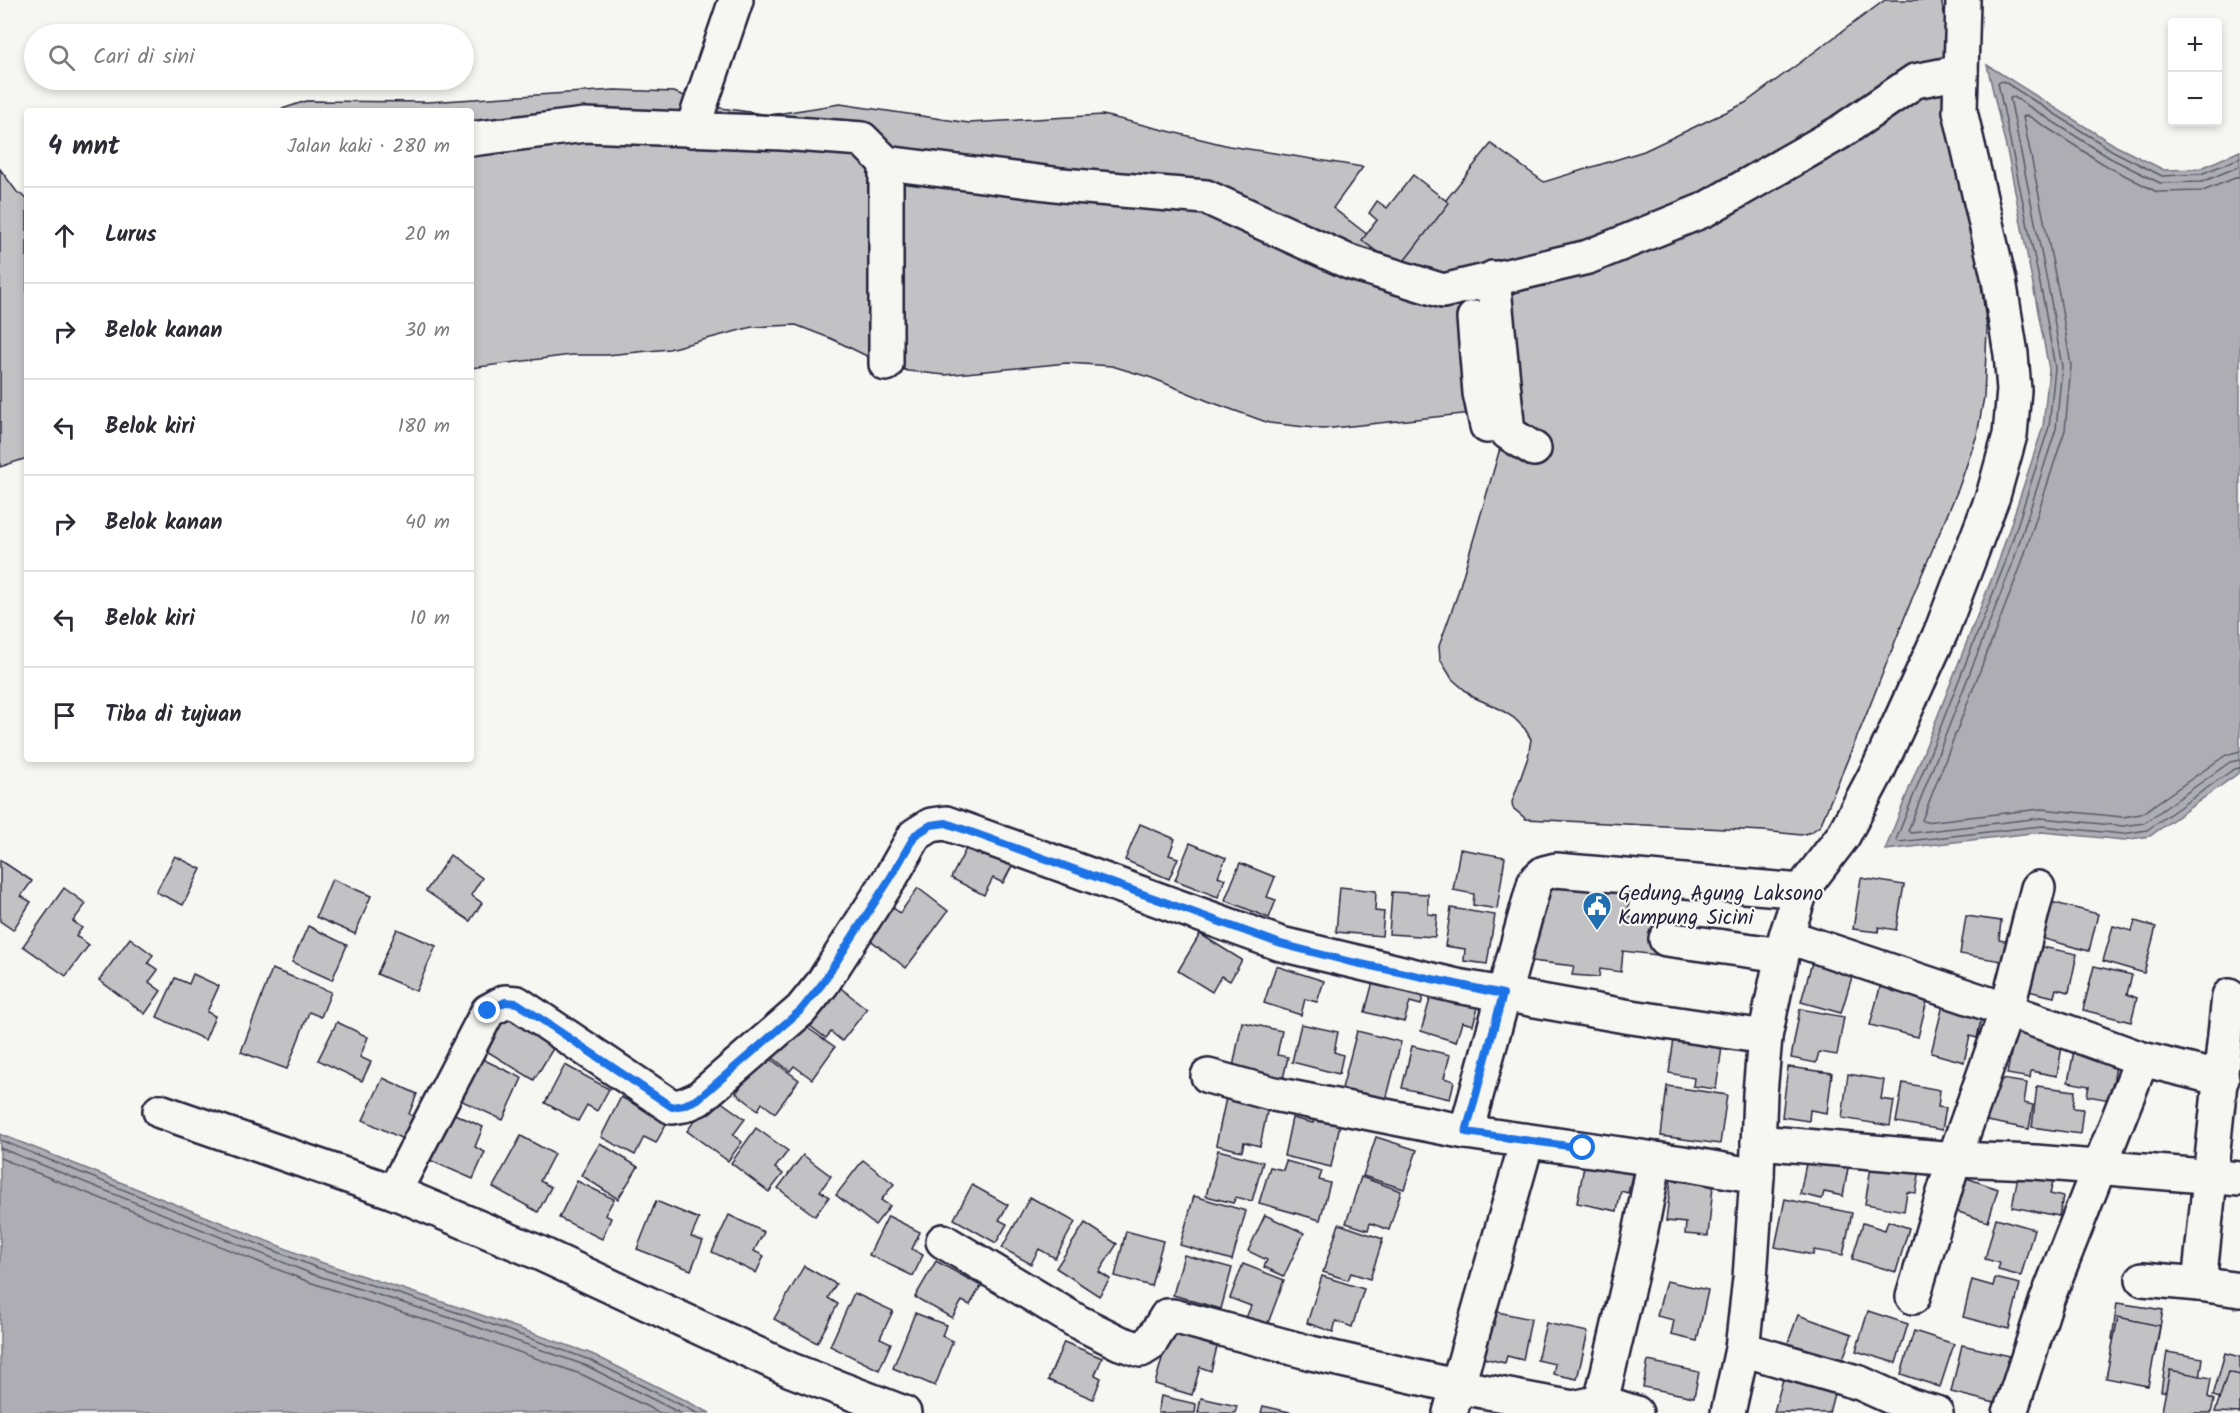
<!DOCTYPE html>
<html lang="id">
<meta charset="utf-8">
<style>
body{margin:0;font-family:Kalam,sans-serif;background:#f2f2f3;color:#2b2b33}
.controls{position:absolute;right:18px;top:18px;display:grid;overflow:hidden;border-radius:6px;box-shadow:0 3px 9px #0003}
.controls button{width:54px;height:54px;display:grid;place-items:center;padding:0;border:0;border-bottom:2px solid #e1e1e2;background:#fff;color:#2b2b33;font:30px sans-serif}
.stop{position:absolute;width:18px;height:18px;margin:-14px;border:4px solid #1a73e8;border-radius:50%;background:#fff}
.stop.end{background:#1a73e8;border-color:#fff;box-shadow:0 2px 6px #0008}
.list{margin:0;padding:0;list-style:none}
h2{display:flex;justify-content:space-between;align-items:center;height:78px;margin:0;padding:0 24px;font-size:26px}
h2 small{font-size:20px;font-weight:400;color:#7c7c81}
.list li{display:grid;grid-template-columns:39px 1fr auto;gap:18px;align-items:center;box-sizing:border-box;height:96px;padding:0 24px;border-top:2px solid #e1e1e2}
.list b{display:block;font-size:22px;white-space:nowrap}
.list em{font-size:20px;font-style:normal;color:#7c7c81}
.icon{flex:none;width:33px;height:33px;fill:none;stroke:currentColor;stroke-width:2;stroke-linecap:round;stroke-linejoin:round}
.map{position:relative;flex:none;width:2240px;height:1413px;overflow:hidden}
.search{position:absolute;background:#fff;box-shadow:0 3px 9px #0003;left:24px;top:24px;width:450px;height:66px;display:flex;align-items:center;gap:15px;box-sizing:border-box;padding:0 21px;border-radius:33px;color:#7c7c81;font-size:22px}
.panel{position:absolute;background:#fff;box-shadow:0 3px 9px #0003;left:24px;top:108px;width:450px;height:654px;border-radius:6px}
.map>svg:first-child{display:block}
</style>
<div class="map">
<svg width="2240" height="1413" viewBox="0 0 2240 1413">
<rect width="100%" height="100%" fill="#f6f6f2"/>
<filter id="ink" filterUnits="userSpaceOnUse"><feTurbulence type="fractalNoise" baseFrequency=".0167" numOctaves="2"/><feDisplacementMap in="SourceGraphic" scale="12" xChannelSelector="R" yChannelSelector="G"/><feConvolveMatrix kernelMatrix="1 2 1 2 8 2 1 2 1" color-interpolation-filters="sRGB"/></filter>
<g filter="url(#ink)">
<g fill="#adadb3" stroke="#757583" stroke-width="1.5">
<path d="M1987,65L2116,146L2164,170L2199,169L2240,151V772L2150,836L2124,840L2042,832L1885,850L1999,560L2043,427L2049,369L2009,160Z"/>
<path d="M0,1134L317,1261L464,1309L592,1354L710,1413H0Z"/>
</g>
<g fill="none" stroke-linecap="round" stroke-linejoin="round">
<g stroke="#5a5a6b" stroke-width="1.5">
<path d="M2240,158L2201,174L2162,176L2113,151L2003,81L1998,83L2044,303L2055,368L2049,427L2005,563L1896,840L1899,842L2042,826L2123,834L2147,830L2234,769L2240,768"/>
<path d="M2240,166L2202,182L2160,183L2110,158L2014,97L2010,98L2051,301L2062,367L2056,429L2012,565L1908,831L1911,833L2041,818L2123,826L2144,823L2230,762L2240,760"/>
<path d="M2240,176L2203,191L2157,192L2105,165L2027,115L2023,117L2060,299L2071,366L2065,430L2020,568L1922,820L1925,822L2041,809L2123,817L2141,814L2226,755L2240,751"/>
<path d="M0,1140L315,1267L462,1314L590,1360L697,1413"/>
<path d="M0,1148L312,1274L460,1321L587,1366L680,1413"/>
<path d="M0,1158L309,1282L457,1330L583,1375L660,1413"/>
</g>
</g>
<g fill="#c2c2c4" stroke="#22223b" stroke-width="1.5">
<path d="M1885,0H1941L1946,21L1987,329L1984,397L1977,435L1959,487L1917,586L1867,713L1820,826L1811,832L1801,835L1764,831L1526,819L1513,808L1512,802L1528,757L1531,739L1525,729L1514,718L1500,709L1473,697L1452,679L1440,659L1439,646L1457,596L1501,445L1472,413L1323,429L1269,423L1208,401L1152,378L1112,366L1067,363L945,375L908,371L875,360L832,339L796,325L752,327L669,349L607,355H571L471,368V111H276L306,101L428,102L615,90L674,92L714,107L770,115L840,104L969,123L1103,115L1229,146L1363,167L1333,208L1377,242L1400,257L1491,144L1544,182L1644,151L1745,103Z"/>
<path d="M0,169L17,192L27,199V458L0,467Z"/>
<path d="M1413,175L1449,203L1398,269L1362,240L1377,220L1369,213L1377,201L1387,208Z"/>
<path d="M1140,824L1175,839L1169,855L1178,858L1169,879L1125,860Z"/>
<path d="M970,841L1013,864L1003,883L993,878L984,895L951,878Z"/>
<path d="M1190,843L1226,858L1218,876L1225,879L1218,897L1175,880Z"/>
<path d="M1460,849L1505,857L1497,909L1473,905L1474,894L1453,890Z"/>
<path d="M450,855L482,878L471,895L482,903L470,921L426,891Z"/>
<path d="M175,856L201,869L183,905L156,892Z"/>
<path d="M0,860L32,881L21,896L31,902L13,930L0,921Z"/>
<path d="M1240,863L1275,877L1267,897L1276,900L1269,918L1225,900Z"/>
<path d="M1861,878L1904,885L1896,930L1879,927L1878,932L1853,929Z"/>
<path d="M332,879L371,896L355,934L316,917Z"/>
<path d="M1586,882L1610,885L1609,892L1630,895L1627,917L1661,922L1657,955L1623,951L1621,972L1600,969L1599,977L1572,975L1574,966L1531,961L1540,884L1585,890Z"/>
<path d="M1340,887L1376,891L1375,911L1384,912L1382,936L1336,932Z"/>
<path d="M64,888L86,904L73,921L82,928L76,936L89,945L66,976L23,946Z"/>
<path d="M918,888L948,911L906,968L868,938L892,907L900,913Z"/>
<path d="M1392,892L1428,894V914L1437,915L1435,937L1389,934Z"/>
<path d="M2047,901L2098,914L2089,951L2037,937Z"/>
<path d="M1451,908L1495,915L1487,964L1464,961L1465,949L1445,946Z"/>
<path d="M1966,916L2001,921L1999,940L2010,942L2007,962L1960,954Z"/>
<path d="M2135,921L2156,927L2144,973L2103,961L2113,926L2132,931Z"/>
<path d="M308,926L347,945L332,980L292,962Z"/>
<path d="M397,929L436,946L416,991L377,974Z"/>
<path d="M1200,934L1242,960L1230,981L1221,976L1212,992L1178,971Z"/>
<path d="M130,938L153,955L148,963L158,970L149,982L161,991L145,1014L99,980Z"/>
<path d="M2037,946L2077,954L2069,992L2056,989L2054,997L2028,991Z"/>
<path d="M1814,955L1855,967L1841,1013L1801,1002Z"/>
<path d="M1276,966L1324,981L1317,1002L1305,999L1301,1015L1264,1003Z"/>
<path d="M2094,966L2132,975L2127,994L2137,998L2131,1022L2083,1010Z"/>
<path d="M272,969L331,992L321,1017L309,1012L287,1069L241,1052Z"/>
<path d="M1376,970L1426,984L1421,1005L1410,1002L1404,1022L1365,1012Z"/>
<path d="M193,974L219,986L207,1012L215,1016L205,1040L157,1017L175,978L189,984Z"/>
<path d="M1881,984L1928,997L1918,1037L1870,1025Z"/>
<path d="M837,985L867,1009L842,1041L831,1032L826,1038L806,1023Z"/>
<path d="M1433,989L1479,1003L1473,1025L1462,1022L1456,1042L1421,1031Z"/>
<path d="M1943,1005L1982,1016L1977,1038L1970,1036L1964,1062L1931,1053Z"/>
<path d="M1800,1009L1844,1017L1837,1055L1819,1052L1816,1063L1791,1058Z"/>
<path d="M508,1012L557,1042L534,1080L485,1050Z"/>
<path d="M337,1022L368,1037L360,1057L371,1062L362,1081L318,1060Z"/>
<path d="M799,1022L835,1047L812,1079L794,1066L790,1071L773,1058Z"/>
<path d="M1242,1022L1282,1031L1277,1055L1288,1057L1283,1079L1233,1067Z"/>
<path d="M1301,1024L1338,1032L1334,1052L1343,1055L1339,1074L1292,1062Z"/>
<path d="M2016,1026L2064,1034L2057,1076L2031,1071L2030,1078L2007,1074Z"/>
<path d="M1357,1031L1401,1042L1384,1108L1340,1096Z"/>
<path d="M1675,1032L1723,1040L1716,1089L1693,1086L1694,1078L1669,1073Z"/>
<path d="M1412,1046L1450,1055L1444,1078L1454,1081L1450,1099L1402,1088Z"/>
<path d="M2075,1046L2118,1055L2110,1100L2087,1096L2089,1086L2068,1082Z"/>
<path d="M765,1055L799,1080L775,1113L762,1103L758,1110L736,1093Z"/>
<path d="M480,1058L522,1078L503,1120L460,1100Z"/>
<path d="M565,1065L609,1089L597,1111L587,1105L578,1121L545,1103Z"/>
<path d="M1788,1067L1832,1073L1827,1113L1810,1110L1809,1121L1782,1117Z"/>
<path d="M1848,1074L1884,1080L1881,1099L1894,1101L1890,1126L1842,1118Z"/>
<path d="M1989,1077L2027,1083L2024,1103L2033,1105L2029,1129L1982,1120Z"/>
<path d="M383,1078L417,1094L409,1114L415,1117L405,1140L363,1120Z"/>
<path d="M1903,1083L1940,1090L1938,1107L1946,1108L1942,1130L1896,1122Z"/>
<path d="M1667,1086L1727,1095L1720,1144L1661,1136Z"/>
<path d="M2037,1086L2075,1091L2073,1108L2083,1109L2080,1134L2032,1127Z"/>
<path d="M713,1096L745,1119L733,1135L742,1142L728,1161L687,1131Z"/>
<path d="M621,1097L667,1122L656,1143L644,1137L635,1155L601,1137Z"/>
<path d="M1226,1098L1268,1107L1260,1146L1244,1142L1242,1151L1216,1145Z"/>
<path d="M448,1111L483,1127L475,1147L485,1152L473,1179L427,1159Z"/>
<path d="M1315,1113L1341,1119L1331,1167L1284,1156L1292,1118L1313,1123Z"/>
<path d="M756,1128L788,1151L775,1168L783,1174L769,1192L731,1163Z"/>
<path d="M521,1136L554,1154L540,1181L551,1187L538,1212L493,1187Z"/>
<path d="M1376,1137L1417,1150L1404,1189L1363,1176Z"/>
<path d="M600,1143L638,1167L618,1199L581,1175Z"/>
<path d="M1809,1148L1850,1157L1843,1196L1824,1192L1822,1199L1800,1194Z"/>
<path d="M1218,1150L1263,1162L1252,1201L1236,1197L1233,1203L1206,1196Z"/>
<path d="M803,1155L831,1176L820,1191L829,1197L815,1216L778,1188Z"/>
<path d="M863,1160L894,1184L881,1200L890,1206L875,1225L836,1195Z"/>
<path d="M1286,1161L1322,1171L1319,1180L1330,1183L1320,1220L1259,1203L1270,1167L1283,1170Z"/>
<path d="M1585,1161L1633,1170L1628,1193L1621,1191L1617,1211L1577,1203Z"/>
<path d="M1872,1161L1920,1169L1916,1193L1907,1192L1904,1211L1865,1204Z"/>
<path d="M2020,1166L2055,1173L2050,1194L2063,1197L2059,1216L2012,1207Z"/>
<path d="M1955,1174L1998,1189L1988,1222L1944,1207Z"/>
<path d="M1361,1177L1401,1191L1389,1230L1370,1223L1368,1230L1346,1223Z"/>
<path d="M1671,1180L1713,1186L1708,1236L1685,1234L1686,1223L1666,1221Z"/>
<path d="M577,1181L614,1199L605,1215L611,1218L602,1239L559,1218Z"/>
<path d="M972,1185L1008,1205L999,1220L1007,1224L996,1243L954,1219Z"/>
<path d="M1194,1196L1246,1211L1232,1260L1180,1245Z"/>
<path d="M1030,1197L1075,1222L1055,1258L1039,1249L1031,1264L1002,1248Z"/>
<path d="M1785,1199L1852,1213L1843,1255L1814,1250L1813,1255L1775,1247Z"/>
<path d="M656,1201L699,1219L691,1237L703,1241L691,1270L637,1249Z"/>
<path d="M729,1215L764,1232L754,1251L764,1256L756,1273L712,1252Z"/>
<path d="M1265,1215L1304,1233L1284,1276L1264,1267L1267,1260L1248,1251Z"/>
<path d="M888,1216L920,1232L912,1249L923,1255L913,1276L869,1255Z"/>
<path d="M1996,1218L2034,1229L2021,1276L1998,1270L2000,1263L1985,1259Z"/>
<path d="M1888,1221L1909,1228L1896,1272L1852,1259L1863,1223L1885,1230Z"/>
<path d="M1085,1223L1117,1244L1099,1272L1110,1279L1099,1296L1056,1268Z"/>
<path d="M1339,1224L1383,1239L1370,1279L1351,1273L1348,1280L1323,1272Z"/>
<path d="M1126,1231L1163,1241L1151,1286L1115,1276Z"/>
<path d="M1184,1255L1232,1268L1221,1309L1173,1295Z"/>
<path d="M936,1261L981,1286L970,1305L962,1301L952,1318L915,1297Z"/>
<path d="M1243,1264L1284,1280L1267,1326L1246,1318L1251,1306L1230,1298Z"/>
<path d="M804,1266L836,1284L828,1298L838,1304L817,1343L774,1319Z"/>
<path d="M1322,1276L1364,1289L1352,1327L1336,1321L1333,1332L1307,1323Z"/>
<path d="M1995,1278L2020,1284L2009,1329L1963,1317L1972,1280L1993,1286Z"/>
<path d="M1666,1281L1708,1290L1697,1341L1671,1335L1674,1320L1657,1316Z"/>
<path d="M854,1293L893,1311L880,1338L891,1343L879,1370L830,1346Z"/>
<path d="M2117,1303L2163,1310L2155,1356L2132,1352L2134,1342L2112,1339Z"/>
<path d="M1493,1311L1531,1319L1523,1360L1507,1356L1505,1363L1483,1358Z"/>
<path d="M1868,1311L1908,1324L1896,1363L1856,1351Z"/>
<path d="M915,1313L946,1325L942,1336L953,1341L935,1386L893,1368Z"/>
<path d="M1798,1315L1852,1334L1839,1370L1785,1351Z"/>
<path d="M2118,1317L2160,1326L2148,1386L2106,1378Z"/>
<path d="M1546,1323L1588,1332L1577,1379L1553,1374L1555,1364L1537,1360Z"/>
<path d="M1914,1331L1954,1344L1940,1387L1901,1374Z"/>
<path d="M1169,1333L1217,1347L1211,1371L1200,1367L1192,1395L1155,1384Z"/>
<path d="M1064,1342L1102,1358L1095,1375L1101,1378L1093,1399L1048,1380Z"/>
<path d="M1962,1345L2010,1356L1999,1404L1951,1392Z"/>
<path d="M2167,1352L2203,1358L2200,1379L2209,1380L2206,1399L2161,1391Z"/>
<path d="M2225,1353L2240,1357V1404L2213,1396Z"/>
<path d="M1648,1361L1699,1372L1694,1397L1643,1387Z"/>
<path d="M1786,1368L1837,1382L1829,1413L1774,1412Z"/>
<path d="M2170,1370L2211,1378L2208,1397L2214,1400L2211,1413H2173L2162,1411Z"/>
<path d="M2228,1372L2240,1375V1413L2215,1412Z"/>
<path d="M1161,1396L1196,1404L1195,1413H1158Z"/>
<path d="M1201,1398L1237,1406L1235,1413H1198Z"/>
<path d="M1263,1406L1294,1413H1261Z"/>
</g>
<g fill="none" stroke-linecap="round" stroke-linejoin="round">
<g stroke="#22223b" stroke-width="38">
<g id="minor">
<path d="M692,130L736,0"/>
<path d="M471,139L585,125L782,133L862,139L886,163L1062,185L1206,197L1349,262L1443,291L1588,257L1704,210L1839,133L1915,81L1961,72"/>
<path d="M1493,278L1508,433L1534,449"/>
<path d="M1474,318L1480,393L1487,426"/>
<path d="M886,364V163"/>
<path d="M1786,936L2007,1010L2142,1059L2222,1079"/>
<path d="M1666,939L1782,955"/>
<path d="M1208,1076L1274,1094L1466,1132L1690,1164L1757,1176"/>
<path d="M160,1111L394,1192L537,1252L791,1370L904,1413"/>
<path d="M1466,1132L1535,881L1544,873L1556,870L1801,891"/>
<path d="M1758,1142L1954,1159L2035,1162L2240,1179"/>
<path d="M394,1192L488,1011L505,1002L517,1003L672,1107L684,1105L698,1099L801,1010L822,984L891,877L915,835L931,825L946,823L1281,944L1457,986L1625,1016L1765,1037"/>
<path d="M943,1241L1078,1322L1120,1343L1141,1350L1149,1345L1167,1316H1173L1311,1353L1456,1386L1573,1408L1601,1402"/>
<path d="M2143,1279L2199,1284L2240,1290"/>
<path d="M2199,1284L2229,996"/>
<path d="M1913,1297L1954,1159L2007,1010L2038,888"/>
<path d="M1742,1349L1860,1383L1911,1406L1936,1413"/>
<path d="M1450,1413L1527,1141"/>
<path d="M1636,1413L1601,1402L1639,1239L1655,1159"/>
<path d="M1728,1413L1742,1349L1750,1278L1757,1176L1760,1093L1765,1037L1786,936L1801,891L1843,836L1878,770L1941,632L1993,496L2010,435L2014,390L2011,354L1999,280L1960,111L1963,0"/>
<path d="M2010,1413L2046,1302L2142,1059"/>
</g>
</g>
<use href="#minor" stroke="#f6f6f2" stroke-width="33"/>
</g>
</g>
<g fill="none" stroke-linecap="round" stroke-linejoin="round" filter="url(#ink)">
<path stroke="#1a73e8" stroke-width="8" d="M488,1011L505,1002L517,1003L672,1107L684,1105L698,1099L801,1010L822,984L891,877L915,835L931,825L946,823L1281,944L1347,961L1503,994L1466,1132L1583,1148"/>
</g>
<defs>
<g id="civic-pin" transform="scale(1.5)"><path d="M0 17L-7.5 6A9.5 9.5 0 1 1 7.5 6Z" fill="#1f6fb2" stroke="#f6f6f2"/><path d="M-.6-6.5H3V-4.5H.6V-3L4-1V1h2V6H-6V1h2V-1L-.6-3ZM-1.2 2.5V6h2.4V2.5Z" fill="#fff"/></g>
</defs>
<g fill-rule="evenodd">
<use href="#civic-pin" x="1597" y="906"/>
</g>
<g text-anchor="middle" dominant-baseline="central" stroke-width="4.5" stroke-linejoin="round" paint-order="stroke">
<g font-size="21" fill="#22223b" stroke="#f6f6f2" text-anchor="start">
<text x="1618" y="894">Gedung Agung Laksono<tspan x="1618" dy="24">Kampung Sicini</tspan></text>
</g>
</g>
</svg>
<div class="controls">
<button>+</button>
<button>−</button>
</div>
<div class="stop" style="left:1583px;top:1148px"></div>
<div class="stop end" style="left:488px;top:1011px"></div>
<div class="search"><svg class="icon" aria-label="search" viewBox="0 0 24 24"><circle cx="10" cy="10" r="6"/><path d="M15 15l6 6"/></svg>Cari di sini</div>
<section class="panel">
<h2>4 mnt<small>Jalan kaki · 280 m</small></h2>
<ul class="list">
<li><svg class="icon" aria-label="ahead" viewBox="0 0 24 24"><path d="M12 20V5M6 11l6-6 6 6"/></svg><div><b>Lurus</b></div><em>20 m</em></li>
<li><svg class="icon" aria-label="right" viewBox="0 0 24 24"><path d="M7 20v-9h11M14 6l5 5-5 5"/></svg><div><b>Belok kanan</b></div><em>30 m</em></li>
<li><svg class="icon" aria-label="left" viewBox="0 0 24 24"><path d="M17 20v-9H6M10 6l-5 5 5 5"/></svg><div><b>Belok kiri</b></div><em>180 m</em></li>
<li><svg class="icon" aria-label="right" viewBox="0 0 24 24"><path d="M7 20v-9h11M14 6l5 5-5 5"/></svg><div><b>Belok kanan</b></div><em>40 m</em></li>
<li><svg class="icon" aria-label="left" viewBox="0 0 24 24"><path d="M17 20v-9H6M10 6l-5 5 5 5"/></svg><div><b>Belok kiri</b></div><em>10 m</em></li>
<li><svg class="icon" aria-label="arrive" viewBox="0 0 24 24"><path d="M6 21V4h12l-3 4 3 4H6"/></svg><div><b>Tiba di tujuan</b></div></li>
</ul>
</section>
</div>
